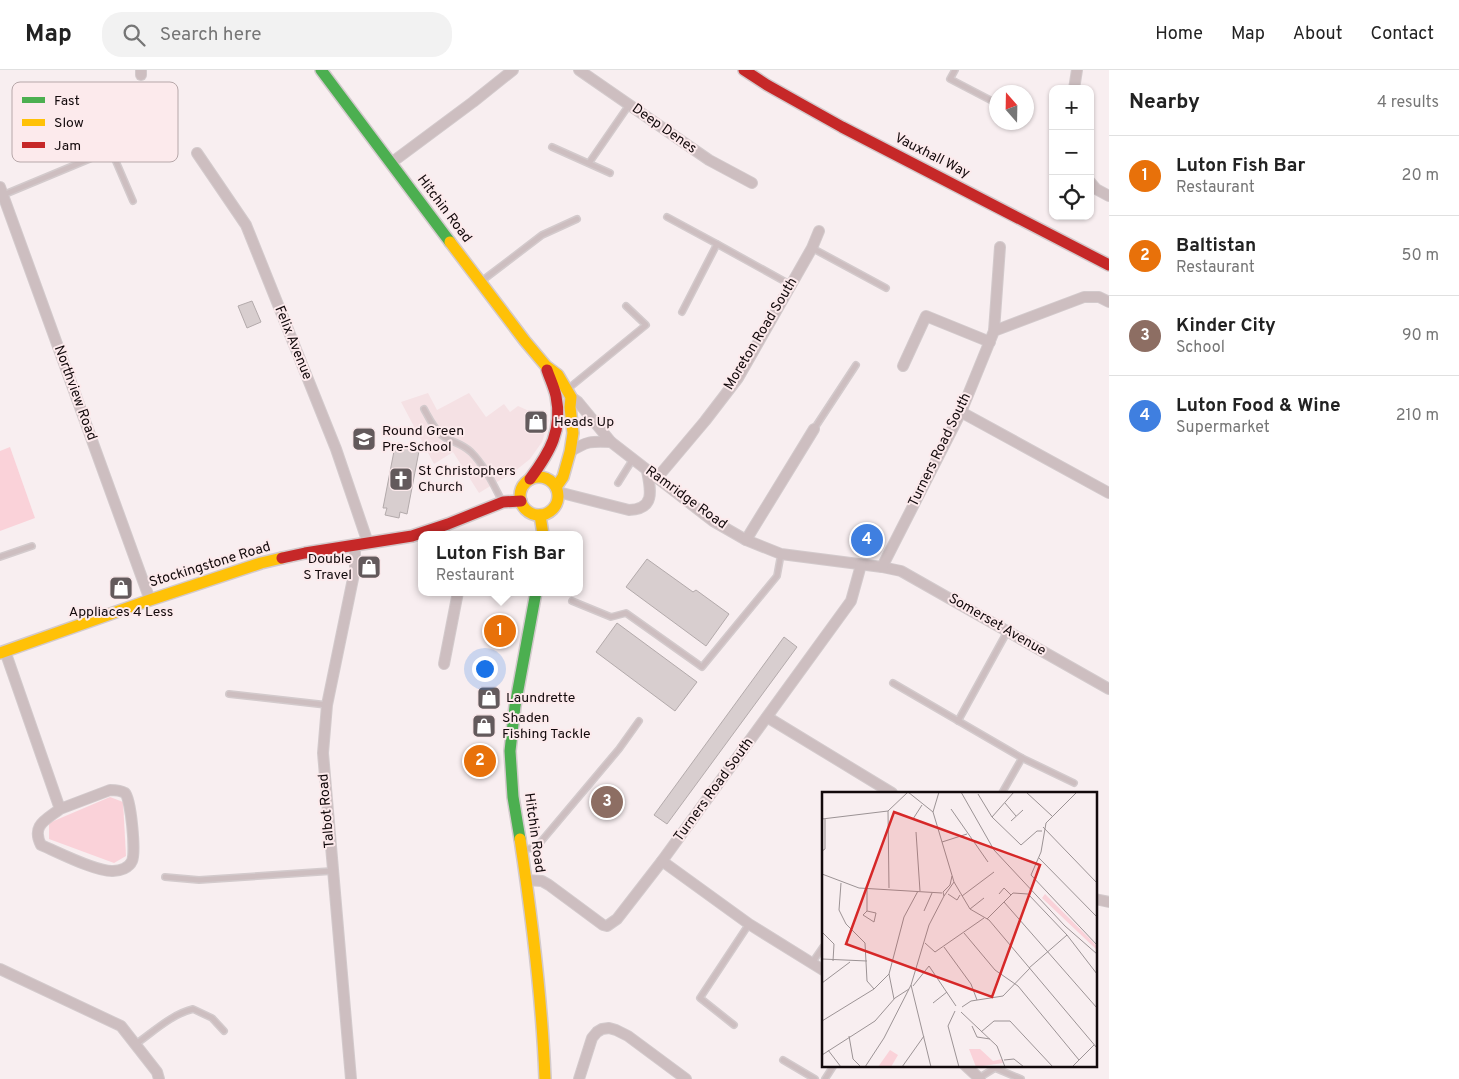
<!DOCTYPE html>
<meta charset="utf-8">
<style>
body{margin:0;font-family:Overpass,sans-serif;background:#f2f2f2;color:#222}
.controls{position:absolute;right:15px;top:15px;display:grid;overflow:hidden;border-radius:10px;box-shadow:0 1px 4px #0004}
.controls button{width:45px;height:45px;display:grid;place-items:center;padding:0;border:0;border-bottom:1px solid #e0e0e0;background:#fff;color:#222;font:25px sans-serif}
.compass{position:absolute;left:989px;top:15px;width:45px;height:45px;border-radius:50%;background:#fff;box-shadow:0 1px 4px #0004;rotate:340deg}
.you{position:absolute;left:484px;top:598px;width:18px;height:18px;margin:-12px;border:4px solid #fff;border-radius:50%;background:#1a73e8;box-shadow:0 0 0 8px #1a73e833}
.badge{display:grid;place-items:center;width:32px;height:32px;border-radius:50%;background:#635a5c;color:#fff;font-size:16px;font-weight:700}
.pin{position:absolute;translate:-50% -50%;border:2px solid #fff;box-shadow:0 1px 5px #0006}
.popup{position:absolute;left:418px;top:461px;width:165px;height:65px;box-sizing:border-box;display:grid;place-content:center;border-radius:10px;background:#fff;filter:drop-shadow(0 1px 4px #0005);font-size:16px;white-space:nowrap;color:#767676}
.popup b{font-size:19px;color:#222}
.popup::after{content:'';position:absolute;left:50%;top:100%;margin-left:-10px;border:10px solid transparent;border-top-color:#fff}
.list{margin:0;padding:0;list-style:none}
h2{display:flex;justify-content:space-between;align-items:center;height:65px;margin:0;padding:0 20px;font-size:21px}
h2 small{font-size:16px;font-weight:400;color:#767676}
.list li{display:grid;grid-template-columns:32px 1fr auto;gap:15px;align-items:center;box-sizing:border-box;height:80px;padding:0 20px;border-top:1px solid #e0e0e0}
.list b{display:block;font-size:19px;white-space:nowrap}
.list p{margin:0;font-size:16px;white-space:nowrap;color:#767676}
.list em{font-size:16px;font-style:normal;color:#767676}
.icon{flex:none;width:28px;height:28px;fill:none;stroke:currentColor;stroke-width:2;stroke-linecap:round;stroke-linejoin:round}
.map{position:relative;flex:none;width:1109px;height:1009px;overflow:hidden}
header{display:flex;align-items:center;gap:30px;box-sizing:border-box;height:70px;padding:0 25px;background:#fff;border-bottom:1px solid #e0e0e0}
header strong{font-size:24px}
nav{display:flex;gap:28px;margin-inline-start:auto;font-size:18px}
.search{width:350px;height:45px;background:#f2f2f2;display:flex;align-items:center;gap:12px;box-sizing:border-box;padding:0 18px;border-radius:20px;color:#767676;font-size:19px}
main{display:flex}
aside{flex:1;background:#fff}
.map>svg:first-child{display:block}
</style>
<header>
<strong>Map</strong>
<div class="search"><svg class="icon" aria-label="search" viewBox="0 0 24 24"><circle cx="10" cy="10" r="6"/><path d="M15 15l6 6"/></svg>Search here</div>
<nav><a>Home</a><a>Map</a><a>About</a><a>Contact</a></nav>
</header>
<main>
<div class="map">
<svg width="1109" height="1009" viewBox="0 0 1109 1009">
<rect width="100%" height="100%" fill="#f8eef0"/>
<path fill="#f5e1e4" d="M428,323L437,340L469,323L486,347L504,334L510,342L518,336L549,350L542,372L530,389L515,401L479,423L453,382L434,394L401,332Z"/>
<g fill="#fad2d9">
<path d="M10,377L35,448L0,461V381Z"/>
<path d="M110,727L123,732L126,786L114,793L49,769V753Z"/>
</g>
<g fill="#d8cecf" stroke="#b3aaab">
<path d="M252,231L261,252L247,258L238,236Z"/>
<path d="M395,376L419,381L407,444L400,442L399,448L385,445L387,438H383Z"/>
<path d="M647,489L693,522L696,520L729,544L706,576L626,517Z"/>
<path d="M617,553L697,612L675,641L596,582Z"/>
<path d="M784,567L797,577L667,754L654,745Z"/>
</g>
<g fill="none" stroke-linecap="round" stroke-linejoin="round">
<g stroke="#d3cacc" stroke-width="8">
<g id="lane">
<path d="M955,0L950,9L996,33"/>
<path d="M552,77L610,103"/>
<path d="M589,93L629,35"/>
<path d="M3,125L111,80L133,131"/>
<path d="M667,147L717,174"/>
<path d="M812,178L886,218"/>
<path d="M483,210L542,165L577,149"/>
<path d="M682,242L717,174L791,215"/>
<path d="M569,318L646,255L626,236"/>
<path d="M424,339C429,348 435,361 444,367C454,373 461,373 471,382C485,396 493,414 502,431"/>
<path d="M814,359L856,295"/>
<path d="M618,413L633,389"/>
<path d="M0,487L32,476"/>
<path d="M572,531L611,547L626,543L702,597L777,506L781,484"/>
<path d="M893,613L1022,688L1074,713"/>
<path d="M229,624L327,635"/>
<path d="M958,651L1007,562"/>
<path d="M1002,723L1022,688"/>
<path d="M522,780L532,778L539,774L619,679L639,651"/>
<path d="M165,807L199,810L332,801"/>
<path d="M812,893L823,877"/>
<path d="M734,955L700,928L749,854"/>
<path d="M136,974C153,962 172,944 193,939L212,948L224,961"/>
<path d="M783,990L815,1009"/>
<path d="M979,1008L995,998L1021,1009"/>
<path d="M825,1009L834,995"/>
</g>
</g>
<g stroke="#d3cacc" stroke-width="12">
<g id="street">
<path d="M579,0L709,90L752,113"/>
<path d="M141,5V0"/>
<path d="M1074,19L1077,0"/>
<path d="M197,83L246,155L336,379L368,473"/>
<path d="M391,93L473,32L513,0"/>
<path d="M1090,112L1096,119L1109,126"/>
<path d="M0,117L150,530"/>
<path d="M994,261L1000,177"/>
<path d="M903,296L926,246L990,272"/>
<path d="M571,327L578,332L611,372L713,451L746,470L781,484L882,497L901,501L1109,619"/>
<path d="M961,342L1109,423"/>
<path d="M570,382C586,371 592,371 611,372"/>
<path d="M657,408L705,351L738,308L812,178L819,161"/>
<path d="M558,422L629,440C655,439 651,421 647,401"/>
<path d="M746,470L814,359"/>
<path d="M882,497L961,342L994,261L1084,227H1099L1109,232"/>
<path d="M5,581L60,739C46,750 31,755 41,775C58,782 96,802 113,801C120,801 129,798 132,791C136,783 131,729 125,723C120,720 115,720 110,720L60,739"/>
<path d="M444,594L458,522"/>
<path d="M767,647L892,723"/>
<path d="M662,791L749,854L823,900"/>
<path d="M526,810L542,811L549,815L603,855L607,856L617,849L662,791L851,531L861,495"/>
<path d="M1095,829L1109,832"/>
<path d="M0,899L121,956L157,1002L159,1009"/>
<path d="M965,995L980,1009"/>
<path d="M351,1009L323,683L327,635L355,499V476"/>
<path d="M579,1009L592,968L597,962L602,959L609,958L616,960L628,966L686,1009"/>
</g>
</g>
<g stroke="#d3cacc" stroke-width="14">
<g id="fast">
<path d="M321,0L450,172"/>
<path d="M520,769L513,727L510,681L515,636L536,522"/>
</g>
</g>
<g stroke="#d3cacc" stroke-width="14">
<g id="slow">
<path d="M450,172L525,271L546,296L558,305L571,327L570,337L573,363L570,382L563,407L556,417"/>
<circle cx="539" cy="426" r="19"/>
<path d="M540,445L543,465"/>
<path d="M0,583L150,530L261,493L282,488"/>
<path d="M520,769C532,848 542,929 545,1009"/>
</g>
</g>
<g stroke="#d3cacc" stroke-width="14">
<g id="jam">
<path d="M744,0L767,15L842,57L1109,195"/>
<path d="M530,409C550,382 563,360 556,326C554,317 550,309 547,300"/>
<path d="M282,488L305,483L412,466L448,454L503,432L521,431"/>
</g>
</g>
<use href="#lane" stroke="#cdbec0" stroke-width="5"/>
<use href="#street" stroke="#cdbec0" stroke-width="10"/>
<use href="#fast" stroke="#4caf50" stroke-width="11"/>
<use href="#slow" stroke="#ffc107" stroke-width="11"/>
<use href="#jam" stroke="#c62828" stroke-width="11"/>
</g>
<defs>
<g id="shop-square" transform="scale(1.25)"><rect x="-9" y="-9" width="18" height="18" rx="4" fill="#635a5c" stroke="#fceaec"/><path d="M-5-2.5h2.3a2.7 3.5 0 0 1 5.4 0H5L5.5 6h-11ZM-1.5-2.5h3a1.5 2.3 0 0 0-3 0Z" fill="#fff"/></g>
<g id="school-square" transform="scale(1.25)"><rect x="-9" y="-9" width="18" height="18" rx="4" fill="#635a5c" stroke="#fceaec"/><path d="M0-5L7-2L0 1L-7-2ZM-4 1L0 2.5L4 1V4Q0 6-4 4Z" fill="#fff"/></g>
<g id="church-square" transform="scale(1.25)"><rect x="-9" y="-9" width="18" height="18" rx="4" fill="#635a5c" stroke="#fceaec"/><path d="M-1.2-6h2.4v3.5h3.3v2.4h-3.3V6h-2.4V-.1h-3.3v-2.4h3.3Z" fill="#fff"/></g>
</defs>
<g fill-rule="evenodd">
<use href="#shop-square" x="536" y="352"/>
<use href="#school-square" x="364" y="369"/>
<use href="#church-square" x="401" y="409"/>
<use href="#shop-square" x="369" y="497"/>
<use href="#shop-square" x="121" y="518"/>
<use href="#shop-square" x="489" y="628"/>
<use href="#shop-square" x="484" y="656"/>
</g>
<g text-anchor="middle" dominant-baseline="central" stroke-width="4" stroke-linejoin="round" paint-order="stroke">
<g font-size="14" fill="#130a0c" stroke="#fceaec">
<text transform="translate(664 59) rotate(35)">Deep Denes</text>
<text transform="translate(932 86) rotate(27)">Vauxhall Way</text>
<text transform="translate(444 139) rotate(53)">Hitchin Road</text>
<text transform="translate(761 264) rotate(-59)">Moreton Road South</text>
<text transform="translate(293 273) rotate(68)">Felix Avenue</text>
<text transform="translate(75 323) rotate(70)">Northview Road</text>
<text transform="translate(940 380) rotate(-64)">Turners Road South</text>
<text transform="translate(686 428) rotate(36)">Ramridge Road</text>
<text transform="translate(210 495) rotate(-17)">Stockingstone Road</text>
<text transform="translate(997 555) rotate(30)">Somerset Avenue</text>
<text transform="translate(714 720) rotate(-54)">Turners Road South</text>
<text transform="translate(327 741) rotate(-95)">Talbot Road</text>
<text transform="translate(534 763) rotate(82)">Hitchin Road</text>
</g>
<g font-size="14" fill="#130a0c" stroke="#fceaec" text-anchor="start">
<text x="554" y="352">Heads Up</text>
<text x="382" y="361">Round Green<tspan x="382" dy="16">Pre-School</tspan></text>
<text x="418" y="401">St Christophers<tspan x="418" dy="16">Church</tspan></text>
<text x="352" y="489" text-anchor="end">Double<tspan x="352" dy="16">S Travel</tspan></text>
<text x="121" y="542" text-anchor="middle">Appliaces 4 Less</text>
<text x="506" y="628">Laundrette</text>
<text x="502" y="648">Shaden<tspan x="502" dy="16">Fishing Tackle</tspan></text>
</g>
</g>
<g transform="translate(822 722)">
<rect width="275" height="275" fill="#f8eef0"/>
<path d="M223,102L275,154V158L220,106ZM147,257H158L171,269L180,267L181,271L154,275ZM68,258L76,263L69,275H56Z" fill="#fad2d9"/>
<path fill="none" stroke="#9c9395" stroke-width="1" d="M35,0H55M86,0L111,20M117,0L111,20L132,90L122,104L121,100L128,93L130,84M139,0L172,58L243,134L275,162M204,0L230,24M255,0L224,31L219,60L209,83L275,153M0,1V27M156,2L170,25L199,53L215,39H220M183,11L194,24M129,17L166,70M66,19L67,96M170,25L192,0M0,27L66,19L86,0M91,27L100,13M189,29L201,18M221,35L275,91M94,40L98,99M120,50L145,42M0,59L3,57V27M217,66L275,125M0,82L37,96L120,101M132,90L148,117L167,128L275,256M19,91L17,118L24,132L43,151L45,189L52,197M126,102L135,108L138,103M177,102L182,96L189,103M140,104L172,80M182,110L275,216M148,117L162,106M45,119L54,121L52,130L41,123L45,119V96M102,119L110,101M165,127L191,101L206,102L245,143L275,182M0,140L12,152L11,169M142,141L173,178L196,194L257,268M103,151L113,160L162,126M122,155L149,192L155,208M0,167L45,169M207,176L245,143M67,182L72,207M0,191L28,170M89,193L109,275M91,194L107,174L134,214M111,211L125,200M140,215L149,209L181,204L208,176M133,219L126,234L137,275M139,220L175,254L183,275M0,229L52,197L67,182L82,125L96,99M150,234L155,245L168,247M159,240L172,229H188L231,275M27,244L31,267L39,275M6,258L19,275M0,263L53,229L73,206L87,197M182,268L192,267L202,275M43,275L62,246L89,193L107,133L122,104M80,275L102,244M250,275L272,253"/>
<path fill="#d62828" fill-opacity="0.15" stroke="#d62828" stroke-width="2.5" d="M72,20L218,73L170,205L24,152Z"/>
<rect width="275" height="275" fill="none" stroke="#130a0c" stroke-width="2.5"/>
</g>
<rect x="12" y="12" width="166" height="80" rx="8" fill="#fceaec" stroke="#b6a7a9" stroke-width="1"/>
<rect x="22" y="27" width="23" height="6" fill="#4caf50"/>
<rect x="22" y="49" width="23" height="7" fill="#ffc107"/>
<rect x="22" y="72" width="23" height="6" fill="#c62828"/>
<g font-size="14" fill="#130a0c">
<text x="54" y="35">Fast</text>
<text x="54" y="57">Slow</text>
<text x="54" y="80">Jam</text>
</g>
</svg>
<div class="controls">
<button>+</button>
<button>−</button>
<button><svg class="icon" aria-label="locate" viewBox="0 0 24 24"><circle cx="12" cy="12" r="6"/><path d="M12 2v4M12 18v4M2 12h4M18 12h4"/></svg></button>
</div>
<svg class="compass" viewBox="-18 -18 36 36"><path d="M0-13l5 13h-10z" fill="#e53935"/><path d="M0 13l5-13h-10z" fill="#767676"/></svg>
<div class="you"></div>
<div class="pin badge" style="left:500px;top:561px;background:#e8710a">1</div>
<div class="popup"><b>Luton Fish Bar</b>Restaurant</div>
<div class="pin badge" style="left:480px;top:691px;background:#e8710a">2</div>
<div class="pin badge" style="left:607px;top:732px;background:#8d6e63">3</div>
<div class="pin badge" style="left:867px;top:470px;background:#3f7fe0">4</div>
</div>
<aside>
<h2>Nearby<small>4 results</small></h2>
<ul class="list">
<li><span class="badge" style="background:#e8710a">1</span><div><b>Luton Fish Bar</b><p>Restaurant</p></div><em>20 m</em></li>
<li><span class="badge" style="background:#e8710a">2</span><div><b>Baltistan</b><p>Restaurant</p></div><em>50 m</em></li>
<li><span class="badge" style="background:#8d6e63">3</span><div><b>Kinder City</b><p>School</p></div><em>90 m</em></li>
<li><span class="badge" style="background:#3f7fe0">4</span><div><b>Luton Food &amp; Wine</b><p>Supermarket</p></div><em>210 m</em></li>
</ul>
</aside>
</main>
